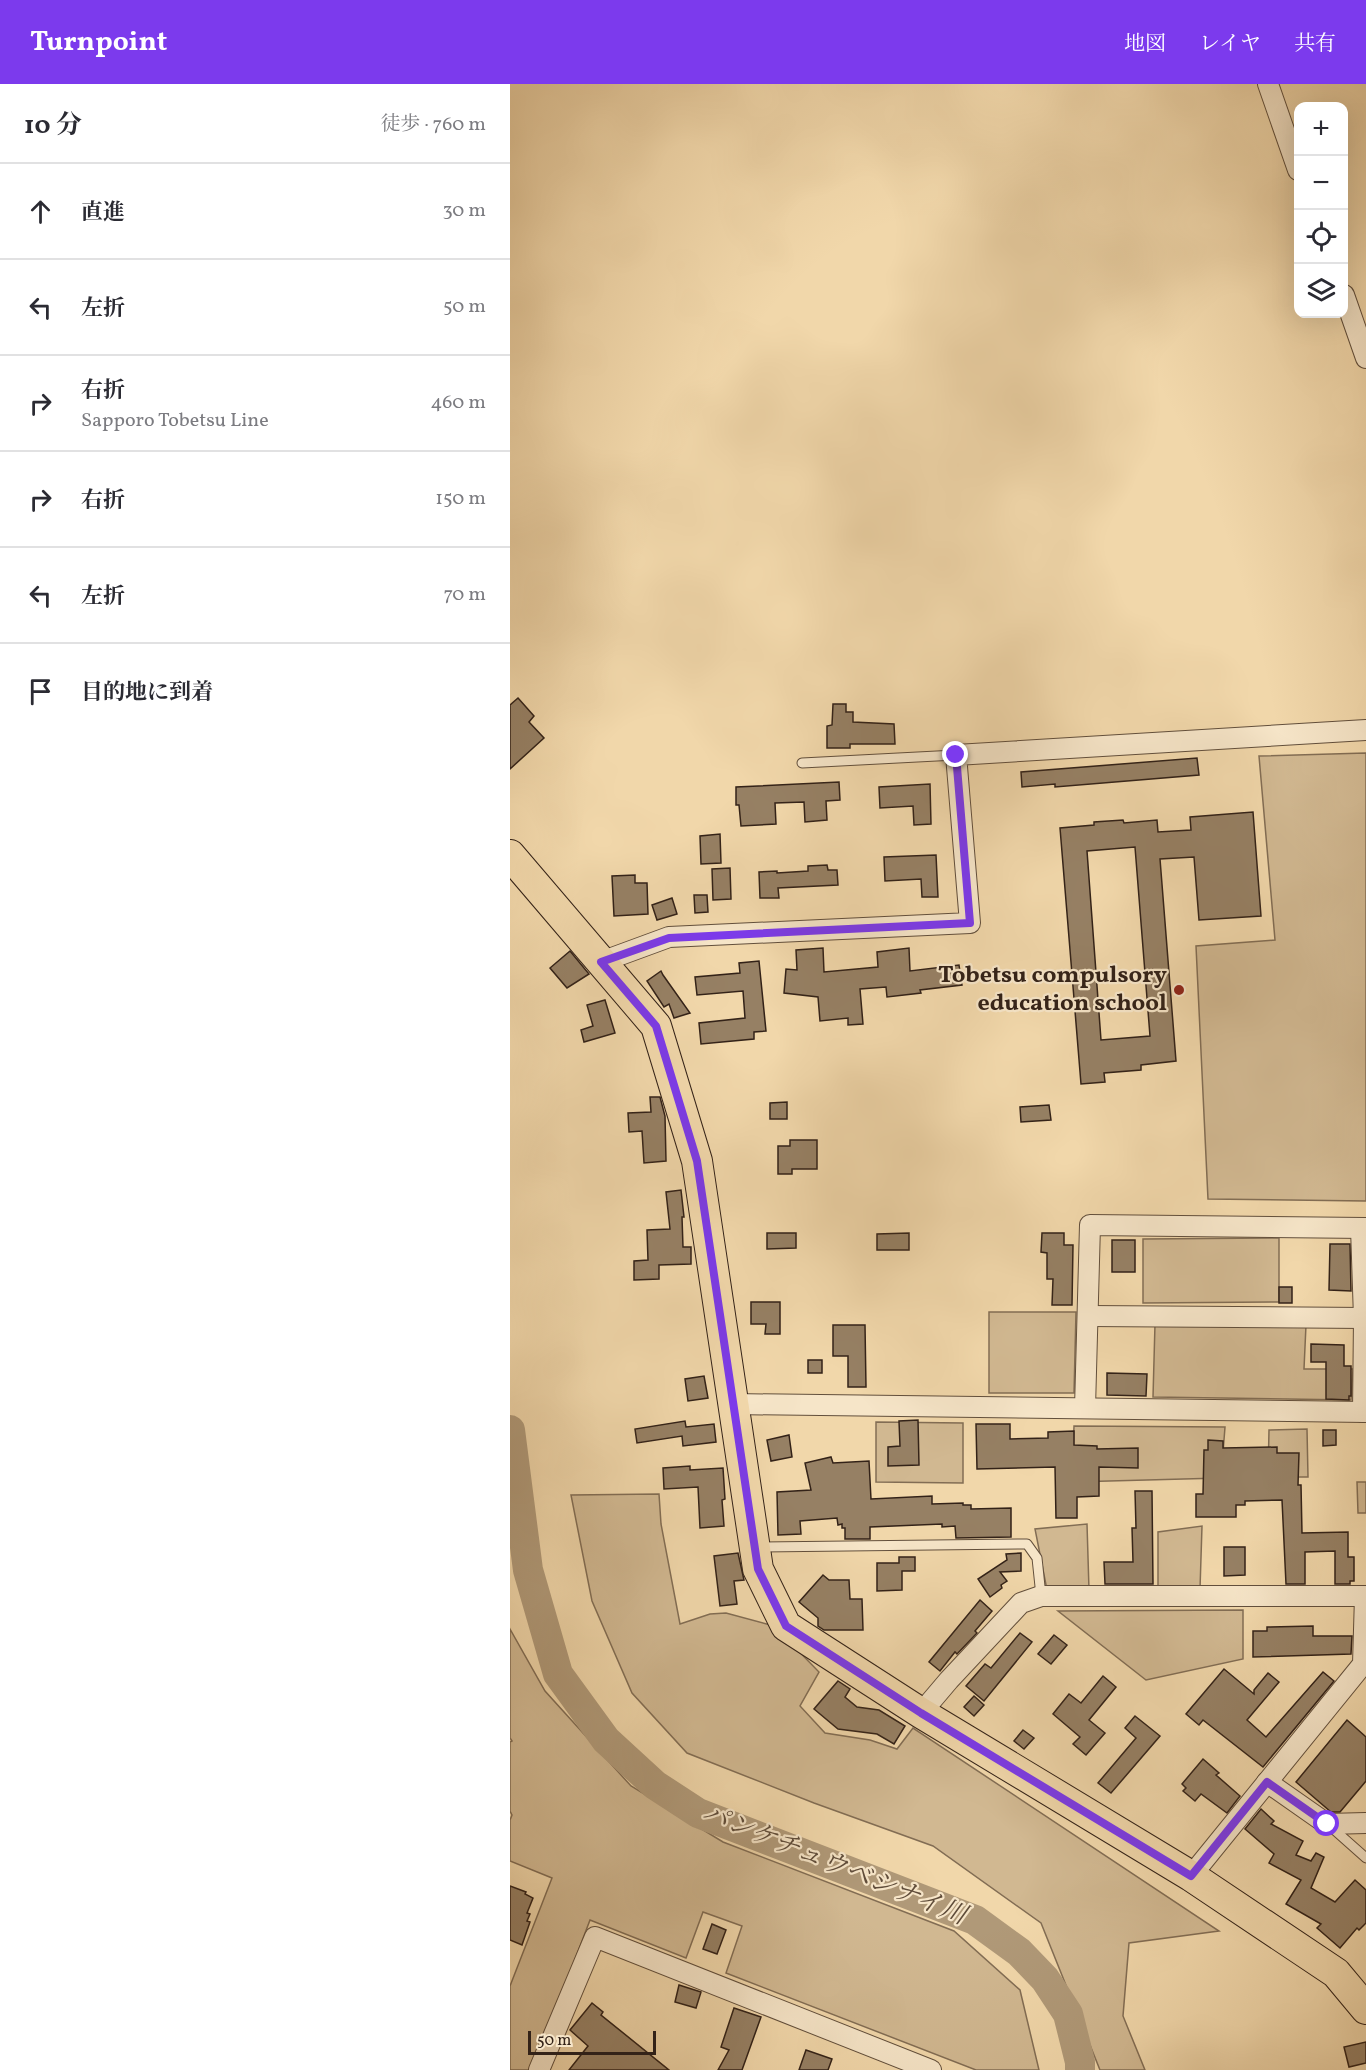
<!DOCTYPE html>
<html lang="ja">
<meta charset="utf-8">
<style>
body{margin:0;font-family:Vollkorn,"Noto Serif JP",serif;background:#f7f7f7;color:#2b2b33}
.controls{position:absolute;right:18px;top:18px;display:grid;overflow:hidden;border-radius:12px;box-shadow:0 6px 24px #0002}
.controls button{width:54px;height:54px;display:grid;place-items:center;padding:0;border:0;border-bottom:2px solid #e1e1e2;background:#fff;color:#2b2b33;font:30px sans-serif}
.scale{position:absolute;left:18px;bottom:15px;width:128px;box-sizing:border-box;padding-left:6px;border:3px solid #332218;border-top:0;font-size:16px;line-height:21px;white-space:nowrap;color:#332218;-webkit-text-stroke:4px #f6e5c8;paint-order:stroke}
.stop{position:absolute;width:18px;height:18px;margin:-14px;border:4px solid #7c3aed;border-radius:50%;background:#fff}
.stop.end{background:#7c3aed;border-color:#fff;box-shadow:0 2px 6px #0008}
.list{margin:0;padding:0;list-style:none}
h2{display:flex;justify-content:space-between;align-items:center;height:78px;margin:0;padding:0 24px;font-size:26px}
h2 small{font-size:20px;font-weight:400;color:#7c7c81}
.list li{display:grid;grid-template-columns:39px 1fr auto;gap:18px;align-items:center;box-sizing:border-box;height:96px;padding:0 24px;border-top:2px solid #e1e1e2}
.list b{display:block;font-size:22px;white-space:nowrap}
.list p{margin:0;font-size:20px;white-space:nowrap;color:#7c7c81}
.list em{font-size:20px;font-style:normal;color:#7c7c81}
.icon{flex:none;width:33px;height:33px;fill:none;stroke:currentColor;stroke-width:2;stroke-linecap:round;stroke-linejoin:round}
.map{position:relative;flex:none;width:856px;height:1986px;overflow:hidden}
header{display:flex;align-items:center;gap:36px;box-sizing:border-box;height:84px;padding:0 30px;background:#7c3aed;color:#fff}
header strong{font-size:28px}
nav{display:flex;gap:33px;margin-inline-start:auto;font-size:21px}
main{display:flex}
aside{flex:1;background:#fff}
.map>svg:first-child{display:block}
</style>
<header>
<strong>Turnpoint</strong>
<nav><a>地図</a><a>レイヤ</a><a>共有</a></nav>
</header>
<main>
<aside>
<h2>10 分<small>徒歩 · 760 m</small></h2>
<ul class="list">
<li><svg class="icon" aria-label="ahead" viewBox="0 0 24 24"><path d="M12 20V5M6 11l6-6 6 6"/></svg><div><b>直進</b></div><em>30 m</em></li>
<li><svg class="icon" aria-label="left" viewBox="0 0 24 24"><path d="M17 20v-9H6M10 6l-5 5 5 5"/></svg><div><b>左折</b></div><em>50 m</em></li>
<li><svg class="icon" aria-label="right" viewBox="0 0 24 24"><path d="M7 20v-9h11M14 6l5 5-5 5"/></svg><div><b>右折</b><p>Sapporo Tobetsu Line</p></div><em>460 m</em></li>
<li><svg class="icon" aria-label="right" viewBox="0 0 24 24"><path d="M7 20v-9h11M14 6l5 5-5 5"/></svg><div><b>右折</b></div><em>150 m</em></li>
<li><svg class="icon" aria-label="left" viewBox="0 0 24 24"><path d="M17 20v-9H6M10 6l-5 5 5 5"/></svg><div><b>左折</b></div><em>70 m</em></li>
<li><svg class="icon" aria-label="arrive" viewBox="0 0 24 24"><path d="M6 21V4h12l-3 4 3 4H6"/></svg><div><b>目的地に到着</b></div></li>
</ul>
</aside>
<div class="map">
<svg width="856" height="1986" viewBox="0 0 856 1986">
<rect width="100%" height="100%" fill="#f1d7aa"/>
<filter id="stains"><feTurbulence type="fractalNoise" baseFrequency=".00333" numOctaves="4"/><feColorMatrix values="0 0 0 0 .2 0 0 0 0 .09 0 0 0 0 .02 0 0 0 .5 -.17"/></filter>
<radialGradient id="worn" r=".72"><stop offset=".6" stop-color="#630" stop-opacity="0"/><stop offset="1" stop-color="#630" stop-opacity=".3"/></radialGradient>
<g fill="#d1b891" stroke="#826d54" stroke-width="1.5">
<path d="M856,669V1117L698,1115L686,862L765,856L749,672Z"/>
<path d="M769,1154V1218L633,1219V1155Z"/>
<path d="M479,1228H566L564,1309H479Z"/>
<path d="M645,1240L796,1241L794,1285H843L841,1316L643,1313Z"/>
<path d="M366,1338L453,1339V1399L366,1398Z"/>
<path d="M564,1342L715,1343L711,1394L562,1398Z"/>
<path d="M797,1345L798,1393H758L759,1346Z"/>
<path d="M847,1398H856V1429H848Z"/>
<path d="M149,1410L151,1440L170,1540L200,1530L216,1529L264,1542L309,1588L290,1622L315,1649L360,1656L387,1665L403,1644L709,1847L619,1859L613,1932L635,1986H590L531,1839L423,1762L304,1719L177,1669L122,1609L82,1517L61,1411Z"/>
<path d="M577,1440L579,1506H537L525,1445Z"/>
<path d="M692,1442L690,1505H648V1448Z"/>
<path d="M733,1526V1575L636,1596L548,1527Z"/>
<path d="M0,1545L35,1607L121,1702L213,1758L444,1847L510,1906L529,1986H466L216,1889L232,1842L193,1828L176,1874L80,1836L23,1986H0V1902L42,1794L0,1777V1736L2,1731L0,1727V1658L2,1657L0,1654Z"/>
</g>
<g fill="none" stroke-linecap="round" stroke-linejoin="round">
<path stroke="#b09978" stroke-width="30" d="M0,1346L18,1486L48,1590L96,1656L145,1701L188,1729L465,1836L509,1868L535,1895L558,1930L570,1978V1986"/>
</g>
<g fill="#968064" stroke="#332218" stroke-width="1.5" fill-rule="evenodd">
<path d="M8,614L24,632L19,638L34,654L0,685V621Z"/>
<path d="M323,620H336V628H343V638L384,640L385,660H340V664H317V642L322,641Z"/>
<path d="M687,674L689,691L545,703V700L512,703L511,688Z"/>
<path d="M329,698L330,716L316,717L317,736L295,738L294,718L265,719L266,740L231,742L229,721H226V703Z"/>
<path d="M420,700L421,740L404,741L403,722L370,724L369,703Z"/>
<path d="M743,728L751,832L689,836L684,773L650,775L666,977L631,981V986L594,989L595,998L571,1000L550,744L584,741V738L613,736L614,739L647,736L648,748L681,746L680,733ZM625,763L640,952L591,956L577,767Z"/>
<path d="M210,750L211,779L191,780L190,752Z"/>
<path d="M426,771L428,813H412L411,795L375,797L374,773Z"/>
<path d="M317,781L318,786H327L328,801L268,804L269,814H250L249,788L267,787V789L298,787V782Z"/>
<path d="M220,784L221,815L203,816L202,785Z"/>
<path d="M125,791V799H137L138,830L104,832L102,792Z"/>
<path d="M184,811H197L198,828L185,829Z"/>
<path d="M162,814L167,830L147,836L142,821Z"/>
<path d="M313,864L314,888L368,883L367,868L399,864L400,887L449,881L452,901L410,906L411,909L377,913L376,903L350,905L353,940L338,941V934L310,937L308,913L274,909L276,885L287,886L286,866Z"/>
<path d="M60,867L79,890L57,904L40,884Z"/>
<path d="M249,877L256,947L244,948V955L191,960L189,939L235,934L233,907L187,911L185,893L230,889L229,879Z"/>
<path d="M151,887L153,891L180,929L164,934L159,920L154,923L137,897Z"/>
<path d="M95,916L105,949L74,958L71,946L83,942L77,921Z"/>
<path d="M140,1013H150L155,1032L156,1077L134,1079L132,1047L119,1048L118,1029L141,1028Z"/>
<path d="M277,1018V1035H260V1019Z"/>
<path d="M539,1021L541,1036L511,1038L510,1023Z"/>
<path d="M280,1056H307V1085H282V1090H268V1062H280Z"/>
<path d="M171,1106L174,1133H172L173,1163H181V1180L149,1181V1195L124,1196V1177L138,1176L137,1146L160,1145L156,1108Z"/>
<path d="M257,1149H286V1164L257,1165Z"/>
<path d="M399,1149V1166H367V1150Z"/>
<path d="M532,1149H554V1161H563L562,1221H542L543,1195H537V1169L531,1168Z"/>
<rect x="602" y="1156" width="23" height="32"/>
<path d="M820,1160H840L841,1207L819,1206Z"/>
<rect x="769" y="1203" width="13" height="16"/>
<path d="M241,1218H270V1250H255L256,1240H241Z"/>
<path d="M323,1241H355L356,1303H338V1272H323Z"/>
<path d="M801,1260L834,1261V1282H841V1312H839V1316L816,1315V1278H801Z"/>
<rect x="298" y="1276" width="14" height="13"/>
<path d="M597,1289L637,1290L636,1312L597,1311Z"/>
<path d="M194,1292L198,1314L178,1317L175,1295Z"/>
<path d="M408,1336L409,1381L378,1382V1363L390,1362L389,1337Z"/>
<path d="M175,1337L176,1343L204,1340L206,1358L173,1362L172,1352L127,1359L125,1345Z"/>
<path d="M466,1340H500V1355L538,1354V1348L564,1347V1361L587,1362V1365L628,1364V1384L589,1383V1412L567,1413V1434H546L545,1383L467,1385Z"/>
<path d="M813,1346H826V1361L813,1362Z"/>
<path d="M279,1351L282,1373L261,1377L257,1356Z"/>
<path d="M698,1356L713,1357V1364L767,1363V1369H789L788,1401H791L792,1449L838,1448V1473H844V1497H840V1500H825V1467L795,1468V1500H776L772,1416L735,1417V1421H726V1433H686V1410H693L694,1366H698Z"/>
<path d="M321,1373L323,1379L359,1377L361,1415L422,1412V1420L453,1419V1421H461V1425L501,1424V1453L446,1454L445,1442L432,1443V1440L360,1443V1455H335V1444H332V1440L328,1441L327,1434L290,1437L291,1450L268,1451L267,1408L301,1406L295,1379Z"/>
<path d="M180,1382V1386L213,1384L215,1415L212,1416L214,1442L190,1444L188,1403L154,1405L153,1384Z"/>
<path d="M625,1407H642L643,1500H595L594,1478H623L622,1444H626Z"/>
<path d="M714,1463H735V1491L714,1492Z"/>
<path d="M228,1469L234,1496L224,1497L227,1520L210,1522L204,1472Z"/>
<path d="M511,1469V1487L490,1488L497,1497L491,1501L492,1504L480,1513L468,1495L497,1476L496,1470Z"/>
<path d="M389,1473H405V1487H392V1506L367,1507V1479H389Z"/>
<path d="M313,1491L319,1496H339L340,1515H352L353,1546H314L308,1542V1534L289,1518Z"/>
<path d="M470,1516L482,1527L465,1547L467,1549L447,1570L445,1568L430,1587L419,1578Z"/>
<path d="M803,1542V1552H842L841,1570L743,1573V1547H757V1543Z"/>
<path d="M510,1549L522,1558L474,1617L456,1602L475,1580L481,1584Z"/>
<path d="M544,1551L557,1561L541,1580L528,1570Z"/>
<path d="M714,1585L744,1610V1606L758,1589L769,1598L737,1636L756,1653L813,1588L824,1597L753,1683L693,1636L689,1641L676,1630Z"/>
<path d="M593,1592L606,1603L579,1636L595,1649L576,1671L563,1660L570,1653L543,1630L559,1610L571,1619Z"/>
<path d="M328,1597L340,1605L335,1613L347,1623L369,1626L395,1642L384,1660L367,1650L328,1645L304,1625Z"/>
<path d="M464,1612L474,1621L464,1632L454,1623Z"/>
<path d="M625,1632L650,1652L601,1709L588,1699L626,1654L615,1644Z"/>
<path d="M837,1636L856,1653V1697L830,1728H821L786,1698Z"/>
<path d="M513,1646L524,1654L514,1665L504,1657Z"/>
<path d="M693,1675L709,1689L706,1691L730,1712L717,1729L691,1710L685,1717L673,1707L676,1704L672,1700Z"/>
<path d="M751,1725L764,1737L761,1740L793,1757L786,1771L801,1777L806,1769L814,1773L801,1804L825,1818L845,1796L856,1806V1839L849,1846L847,1844L830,1864L807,1844L811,1840L776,1820L791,1796L759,1779L764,1770L735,1745Z"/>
<path d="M0,1802L16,1808L15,1810L23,1814L17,1829L20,1830L17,1837L20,1838L12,1861L0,1856Z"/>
<path d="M202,1840L216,1846L207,1870L193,1865Z"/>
<path d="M169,1901L191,1908L186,1924L165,1918Z"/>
<path d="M82,1919L93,1928L91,1931L159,1986H59L78,1962L60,1946Z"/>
<path d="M224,1924L251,1933L232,1986H208L219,1966L211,1963Z"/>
<path d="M856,1958V1979L839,1983L834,1963Z"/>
<path d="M296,1966L322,1975L318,1986H289Z"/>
</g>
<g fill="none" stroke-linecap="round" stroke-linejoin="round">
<g stroke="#624f3c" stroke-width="11">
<g id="lane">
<path d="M292,679L446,671"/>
<path d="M249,1463L517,1460L527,1474L531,1512"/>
<path d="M820,1742L856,1774"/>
</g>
</g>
<g stroke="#624f3c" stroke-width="22">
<g id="street">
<path d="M758,0L788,86"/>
<path d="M834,211L856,274"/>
<path d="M91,878L159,853L460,839L446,671L856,646"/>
<path d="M851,1144L854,1234L853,1328"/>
<path d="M578,1232L856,1234"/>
<path d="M223,1320L856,1328"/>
<path d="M575,1324L580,1141L856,1144"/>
<path d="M411,1629L439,1596L511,1519L531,1512H856"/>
<path d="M757,1698L817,1740L856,1739"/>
<path d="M681,1792L853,1580L855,1512"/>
<path d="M29,1986L85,1853L421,1986"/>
</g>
</g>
<g stroke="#332218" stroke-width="32">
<path id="primary" d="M0,771L146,942L187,1077L248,1485L276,1542L411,1629L681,1792L826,1889L856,1925"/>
</g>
<use href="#lane" stroke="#f6e5c8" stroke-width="9"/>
<use href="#street" stroke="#f6e5c8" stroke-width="20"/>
<use href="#primary" stroke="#f1d7aa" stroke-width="30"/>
</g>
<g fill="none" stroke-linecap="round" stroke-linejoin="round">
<path stroke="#7c3aed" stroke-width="8" d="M446,671L460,839L159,854L91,878L146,942L187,1077L248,1485L276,1542L411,1629L681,1792L757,1698L817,1740"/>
</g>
<circle fill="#8f2418" stroke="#f6e5c8" stroke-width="2" cx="669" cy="906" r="6"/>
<g text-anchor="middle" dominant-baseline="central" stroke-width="4.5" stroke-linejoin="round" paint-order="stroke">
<g font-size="24" font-weight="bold" fill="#332218" stroke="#f6e5c8" text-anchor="end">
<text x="657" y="892">Tobetsu compulsory<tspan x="657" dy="28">education school</tspan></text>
</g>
<g font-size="26" font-style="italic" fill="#5f4c3a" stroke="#f6e5c8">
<text transform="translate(324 1781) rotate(22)">パンケチュウベシナイ川</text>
</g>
</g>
<rect width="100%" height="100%" filter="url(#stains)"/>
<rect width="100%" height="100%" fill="url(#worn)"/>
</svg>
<div class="controls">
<button>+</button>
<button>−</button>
<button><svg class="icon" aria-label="locate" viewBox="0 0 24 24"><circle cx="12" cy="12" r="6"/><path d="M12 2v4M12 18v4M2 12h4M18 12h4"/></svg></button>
<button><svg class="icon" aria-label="layers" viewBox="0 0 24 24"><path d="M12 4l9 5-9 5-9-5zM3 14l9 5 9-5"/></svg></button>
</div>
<div class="scale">50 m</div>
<div class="stop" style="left:817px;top:1740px"></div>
<div class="stop end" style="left:446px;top:671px"></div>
</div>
</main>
